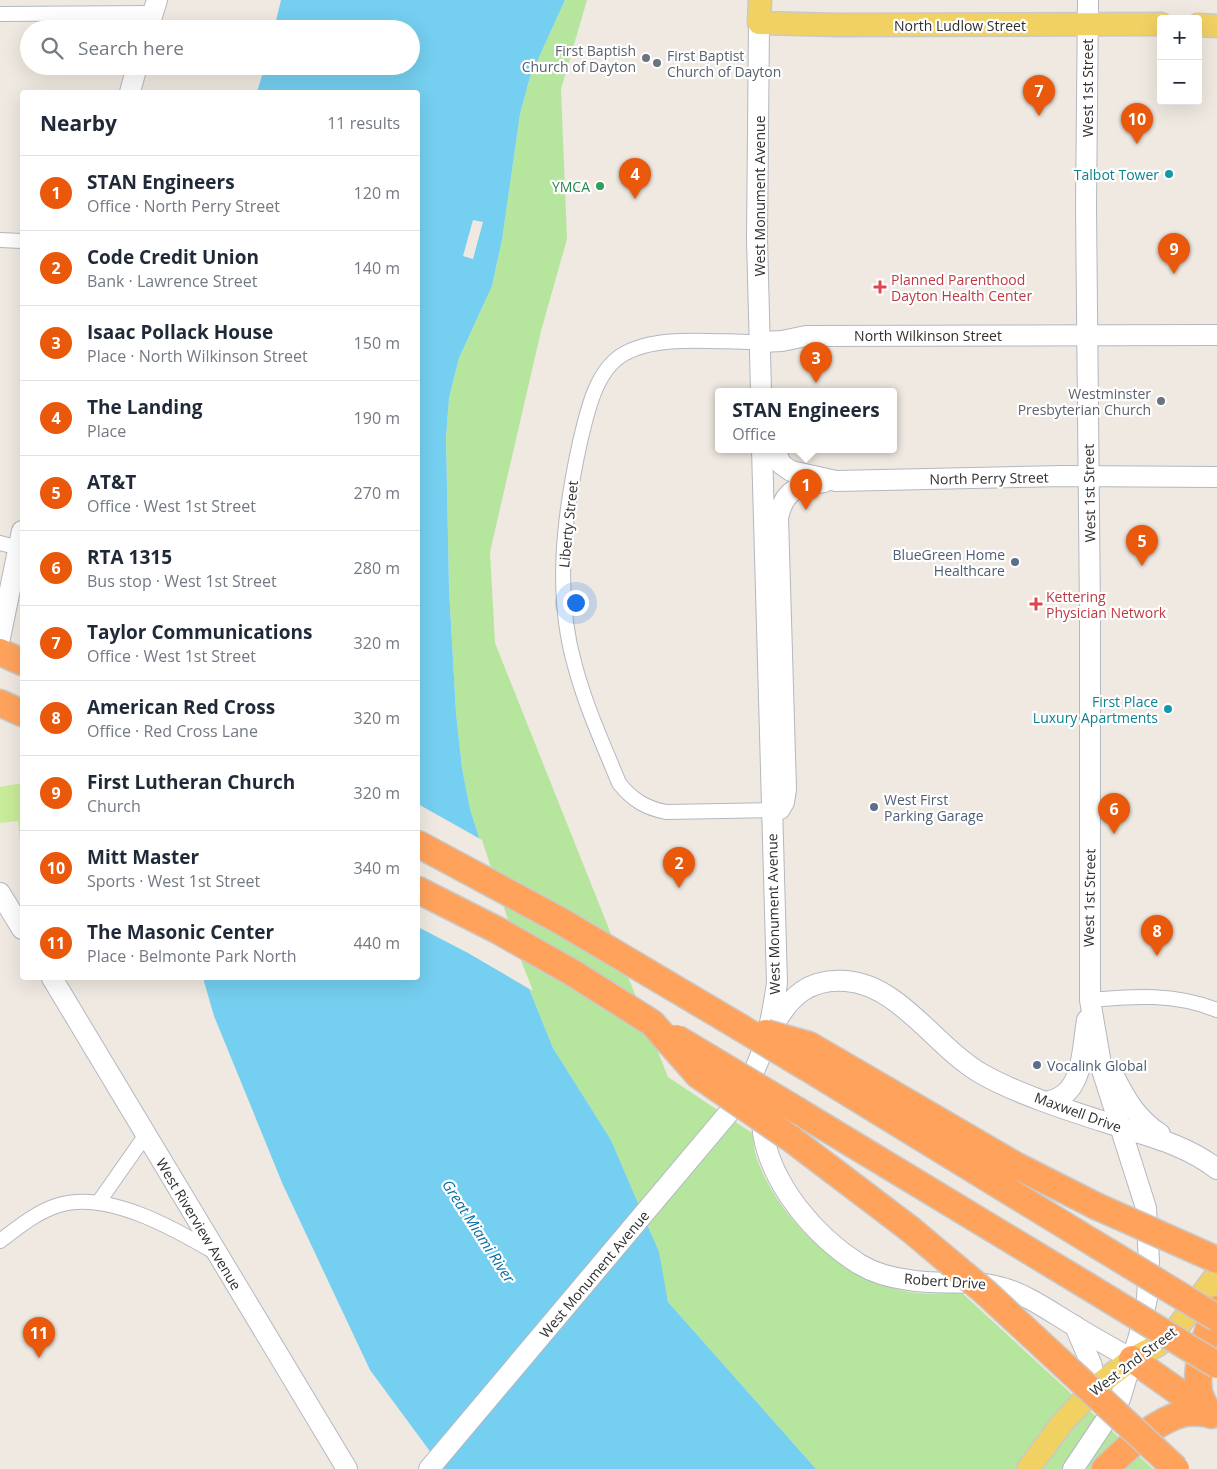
<!DOCTYPE html>
<meta charset="utf-8">
<style>
body{margin:0;font-family:"Open Sans",sans-serif;background:#f2f2f3;color:#1f2937}
.controls{position:absolute;right:15px;top:15px;display:grid;overflow:hidden;border-radius:5px;box-shadow:0 5px 20px #0002}
.controls button{width:45px;height:45px;display:grid;place-items:center;padding:0;border:0;border-bottom:1px solid #e0e1e3;background:#fff;color:#1f2937;font:25px sans-serif}
.you{position:absolute;left:575px;top:602px;width:18px;height:18px;margin:-12px;border:4px solid #fff;border-radius:50%;background:#1a73e8;box-shadow:0 0 0 8px #1a73e833}
.badge{display:grid;place-items:center;width:32px;height:32px;border-radius:50%;background:#ea580c;color:#fff;font-size:16px;font-weight:700}
.pin{position:absolute;translate:-50% -41px;filter:drop-shadow(0 1px 2px #0008)}
.pin::after{content:'';position:absolute;top:26px;width:18px;height:15px;background:inherit;clip-path:polygon(0 0,100% 0,50% 100%)}
.popup{position:absolute;left:715px;top:388px;width:182px;height:65px;box-sizing:border-box;display:grid;place-content:center;border-radius:5px;background:#fff;filter:drop-shadow(0 1px 4px #0005);font-size:16px;white-space:nowrap;color:#747a83}
.popup b{font-size:19px;color:#1f2937}
.popup::after{content:'';position:absolute;left:50%;top:100%;margin-left:-10px;border:10px solid transparent;border-top-color:#fff}
.list{margin:0;padding:0;list-style:none}
h2{display:flex;justify-content:space-between;align-items:center;height:65px;margin:0;padding:0 20px;font-size:21px}
h2 small{font-size:16px;font-weight:400;color:#747a83}
.list li{display:grid;grid-template-columns:32px 1fr auto;gap:15px;align-items:center;box-sizing:border-box;height:75px;padding:0 20px;border-top:1px solid #e0e1e3}
.list b{display:block;font-size:19px;white-space:nowrap}
.list p{margin:0;font-size:16px;white-space:nowrap;color:#747a83}
.list em{font-size:16px;font-style:normal;color:#747a83}
.icon{flex:none;width:28px;height:28px;fill:none;stroke:currentColor;stroke-width:2;stroke-linecap:round;stroke-linejoin:round}
.map{position:relative;flex:none;width:1217px;height:1469px;overflow:hidden}
.search{position:absolute;background:#fff;box-shadow:0 5px 20px #0002;left:20px;top:20px;width:400px;height:55px;display:flex;align-items:center;gap:12px;box-sizing:border-box;padding:0 18px;border-radius:28px;color:#747a83;font-size:19px}
.panel{position:absolute;background:#fff;box-shadow:0 5px 20px #0002;left:20px;top:90px;width:400px;height:890px;border-radius:5px}
.map>svg:first-child{display:block}
</style>
<div class="map">
<svg width="1217" height="1469" viewBox="0 0 1217 1469">
<rect width="100%" height="100%" fill="#efe9e1"/>
<path fill="#b6e59e" d="M565,0H587L561,89L567,239L541,331L490,552L495,643L668,1077L752,1133C754,1141 754,1151 757,1159C778,1218 839,1276 900,1290C920,1295 941,1294 961,1292L1153,1469H816L668,1302L651,1233L611,1140L553,1048L519,964L470,809L462,768L456,713L449,589L446,438L449,398L459,358L492,286L502,240L520,114L530,77Z"/>
<path fill="#c9ec9a" d="M22,783V853L18,821L0,823V787Z"/>
<path fill="#75cff0" d="M281,0H565L530,77L520,114L502,240L492,286L459,358L449,398L446,438L449,589L456,713L462,768L470,809L519,964L553,1048L611,1140L659,1252L668,1302L816,1469H443L370,1370L283,1185L214,1016L203,978H418V92H257L265,66H411V29H274Z"/>
<g fill="#efe9e1">
<path d="M473,220L483,222L473,259L463,256Z"/>
<path d="M418,804L482,840L522,963L533,991L468,953L418,927Z"/>
</g>
<g fill="none" stroke-linecap="round" stroke-linejoin="round">
<g stroke="#b4b7c1" stroke-width="16">
<g id="street">
<path d="M0,14L153,13"/>
<path d="M0,240L22,241"/>
<path d="M760,342C718,343 658,333 622,355C595,372 587,413 580,442C564,515 554,593 575,666C586,707 603,744 619,783C632,800 646,808 666,812L772,810"/>
<path d="M0,543L19,548"/>
<path d="M1090,1000C1133,996 1175,993 1217,1010"/>
<path d="M98,1203L145,1136"/>
<path d="M0,1241C19,1227 36,1212 59,1205C107,1190 175,1229 216,1253"/>
</g>
</g>
<g stroke="#b4b7c1" stroke-width="22">
<g id="secondary">
<path d="M759,23L757,239L761,391"/>
<path d="M148,29L157,0"/>
<path d="M130,92L137,66"/>
<path d="M760,342L782,341L806,336L1217,335"/>
<path d="M775,449L781,464L791,471L836,481L1064,476L1217,477"/>
<path d="M0,638L22,531"/>
<path d="M772,810L780,809L784,802L786,789L778,517C785,489 797,486 824,482"/>
<path d="M0,893L22,929"/>
<path d="M52,978L347,1469"/>
<path d="M774,1025C790,996 810,978 846,981C900,985 936,1048 982,1074C1021,1096 1077,1113 1120,1127C1155,1138 1187,1146 1217,1169"/>
<path d="M1114,1076C1126,1100 1137,1119 1160,1134"/>
<path d="M1049,1101C1084,1095 1082,1048 1087,1020"/>
<path d="M763,1110C763,1118 762,1126 763,1133C772,1186 815,1236 859,1264C874,1273 893,1278 909,1280C941,1286 972,1278 1003,1288C1028,1295 1051,1312 1073,1325C1092,1337 1112,1348 1132,1359"/>
<path d="M1075,1326L1092,1366V1373L1084,1398"/>
<path d="M429,1469L737,1103C763,1060 770,1032 777,983L762,449"/>
<path d="M1073,1469L1120,1399L1139,1336L1147,1298L1149,1262L1146,1208L1102,1070L1090,1000V615L1086,207L1088,0"/>
</g>
</g>
<g stroke="#c9c9c9" stroke-width="25">
<g id="primary">
<path d="M760,0L759,23L837,25L1161,24"/>
<path d="M1198,25L1217,26"/>
<path d="M1028,1469L1063,1422L1097,1386L1132,1359L1158,1345L1177,1328L1217,1274"/>
</g>
</g>
<g stroke="#c9c9c9" stroke-width="29">
<g id="highway">
<path d="M0,652L22,662"/>
<path d="M0,703L22,713"/>
<path d="M418,844L559,920L738,1026"/>
<path d="M418,890L499,931L573,973L652,1023"/>
<path d="M809,1045L1015,1165L1096,1206"/>
<path d="M806,1067L1092,1242"/>
<path d="M798,1111L1084,1284"/>
<path d="M790,1138L910,1229"/>
<path d="M1132,1359L1211,1415"/>
<path d="M1105,1469C1128,1447 1154,1421 1185,1413C1193,1412 1202,1413 1209,1414C1206,1407 1201,1400 1199,1392C1195,1365 1206,1333 1217,1309"/>
</g>
</g>
<use href="#street" stroke="#fff" stroke-width="14"/>
<use href="#secondary" stroke="#fff" stroke-width="20"/>
<use href="#primary" stroke="#f2d163" stroke-width="22"/>
<use href="#highway" stroke="#ffa35c" stroke-width="26"/>
<g stroke="#c9c9c9" stroke-width="29" stroke-linecap="butt">
<g id="highway-bridge">
<path d="M652,1023L698,1075L790,1138"/>
<path d="M738,1026L806,1067"/>
<path d="M766,1033L809,1045"/>
<path d="M676,1038L798,1111"/>
<path d="M1096,1206L1217,1260"/>
<path d="M910,1229L984,1291L1176,1469"/>
<path d="M1092,1242L1217,1318"/>
<path d="M1084,1284L1217,1365"/>
</g>
</g>
<use href="#highway-bridge" stroke="#ffa35c" stroke-width="26"/>
</g>
<g fill="#6b7280" stroke="#fff" stroke-width="2">
<circle cx="646" cy="58" r="5"/>
<circle cx="657" cy="63" r="5"/>
<circle cx="1161" cy="401" r="5"/>
</g>
<g fill="#0f9aa8" stroke="#fff" stroke-width="2">
<circle cx="1169" cy="174" r="5"/>
<circle cx="1168" cy="709" r="5"/>
</g>
<circle fill="#2e9e5b" stroke="#fff" stroke-width="2" cx="600" cy="186" r="5"/>
<g fill="#e0444e" stroke="#fff" stroke-width="2">
<path d="M877.5 279.5h5v5h5v5h-5v5h-5v-5h-5v-5h5z"/>
<path d="M1033.5 596.5h5v5h5v5h-5v5h-5v-5h-5v-5h5z"/>
</g>
<g fill="#5c6f8a" stroke="#fff" stroke-width="2">
<circle cx="1015" cy="562" r="5"/>
<circle cx="874" cy="807" r="5"/>
<circle cx="1037" cy="1065" r="5"/>
</g>
<g text-anchor="middle" dominant-baseline="central" stroke-width="4.5" stroke-linejoin="round" paint-order="stroke">
<g font-size="14" fill="#2e2e2e" stroke="#fff">
<text x="960" y="25">North Ludlow Street</text>
<text transform="translate(1087 88) rotate(-90)">West 1st Street</text>
<text transform="translate(759 196) rotate(-90)">West Monument Avenue</text>
<text x="928" y="335">North Wilkinson Street</text>
<text transform="translate(989 478) rotate(-1)">North Perry Street</text>
<text transform="translate(1089 493) rotate(-91)">West 1st Street</text>
<text transform="translate(568 524) rotate(-84)">Liberty Street</text>
<text transform="translate(1089 898) rotate(-89)">West 1st Street</text>
<text transform="translate(773 914) rotate(-91)">West Monument Avenue</text>
<text transform="translate(1078 1112) rotate(20)">Maxwell Drive</text>
<text transform="translate(199 1224) rotate(59)">West Riverview Avenue</text>
<text transform="translate(594 1274) rotate(-50)">West Monument Avenue</text>
<text transform="translate(945 1281) rotate(4)">Robert Drive</text>
<text transform="translate(1133 1361) rotate(-37)">West 2nd Street</text>
</g>
<g font-size="14" fill="#5b616d" stroke="#fff" text-anchor="end">
<text x="636" y="50">First Baptish<tspan x="636" dy="16">Church of Dayton</tspan></text>
<text x="667" y="55" text-anchor="start">First Baptist<tspan x="667" dy="16">Church of Dayton</tspan></text>
<text x="1151" y="393">Westminster<tspan x="1151" dy="16">Presbyterian Church</tspan></text>
</g>
<g font-size="14" fill="#0d838f" stroke="#fff" text-anchor="end">
<text x="1159" y="174">Talbot Tower</text>
<text x="1158" y="701">First Place<tspan x="1158" dy="16">Luxury Apartments</tspan></text>
</g>
<g font-size="14" fill="#27864d" stroke="#fff" text-anchor="end">
<text x="590" y="186">YMCA</text>
</g>
<g font-size="14" fill="#be3a42" stroke="#fff" text-anchor="start">
<text x="891" y="279">Planned Parenthood<tspan x="891" dy="16">Dayton Health Center</tspan></text>
<text x="1046" y="596">Kettering<tspan x="1046" dy="16">Physician Network</tspan></text>
</g>
<g font-size="14" fill="#4e5e75" stroke="#fff" text-anchor="start">
<text x="1005" y="554" text-anchor="end">BlueGreen Home<tspan x="1005" dy="16">Healthcare</tspan></text>
<text x="884" y="799">West First<tspan x="884" dy="16">Parking Garage</tspan></text>
<text x="1047" y="1065">Vocalink Global</text>
</g>
<g font-size="15" font-style="italic" fill="#0d6fa3" stroke="#fff">
<text transform="translate(479 1231) rotate(57)">Great Miami River</text>
</g>
</g>
</svg>
<div class="controls">
<button>+</button>
<button>−</button>
</div>
<div class="you"></div>
<div class="pin badge" style="left:806px;top:510px">1</div>
<div class="popup"><b>STAN Engineers</b>Office</div>
<div class="pin badge" style="left:679px;top:888px">2</div>
<div class="pin badge" style="left:816px;top:383px">3</div>
<div class="pin badge" style="left:635px;top:199px">4</div>
<div class="pin badge" style="left:1142px;top:566px">5</div>
<div class="pin badge" style="left:1114px;top:834px">6</div>
<div class="pin badge" style="left:1039px;top:116px">7</div>
<div class="pin badge" style="left:1157px;top:956px">8</div>
<div class="pin badge" style="left:1174px;top:274px">9</div>
<div class="pin badge" style="left:1137px;top:144px">10</div>
<div class="pin badge" style="left:39px;top:1358px">11</div>
<div class="search"><svg class="icon" aria-label="search" viewBox="0 0 24 24"><circle cx="10" cy="10" r="6"/><path d="M15 15l6 6"/></svg>Search here</div>
<section class="panel">
<h2>Nearby<small>11 results</small></h2>
<ul class="list">
<li><span class="badge">1</span><div><b>STAN Engineers</b><p>Office · North Perry Street</p></div><em>120 m</em></li>
<li><span class="badge">2</span><div><b>Code Credit Union</b><p>Bank · Lawrence Street</p></div><em>140 m</em></li>
<li><span class="badge">3</span><div><b>Isaac Pollack House</b><p>Place · North Wilkinson Street</p></div><em>150 m</em></li>
<li><span class="badge">4</span><div><b>The Landing</b><p>Place</p></div><em>190 m</em></li>
<li><span class="badge">5</span><div><b>AT&amp;T</b><p>Office · West 1st Street</p></div><em>270 m</em></li>
<li><span class="badge">6</span><div><b>RTA 1315</b><p>Bus stop · West 1st Street</p></div><em>280 m</em></li>
<li><span class="badge">7</span><div><b>Taylor Communications</b><p>Office · West 1st Street</p></div><em>320 m</em></li>
<li><span class="badge">8</span><div><b>American Red Cross</b><p>Office · Red Cross Lane</p></div><em>320 m</em></li>
<li><span class="badge">9</span><div><b>First Lutheran Church</b><p>Church</p></div><em>320 m</em></li>
<li><span class="badge">10</span><div><b>Mitt Master</b><p>Sports · West 1st Street</p></div><em>340 m</em></li>
<li><span class="badge">11</span><div><b>The Masonic Center</b><p>Place · Belmonte Park North</p></div><em>440 m</em></li>
</ul>
</section>
</div>
